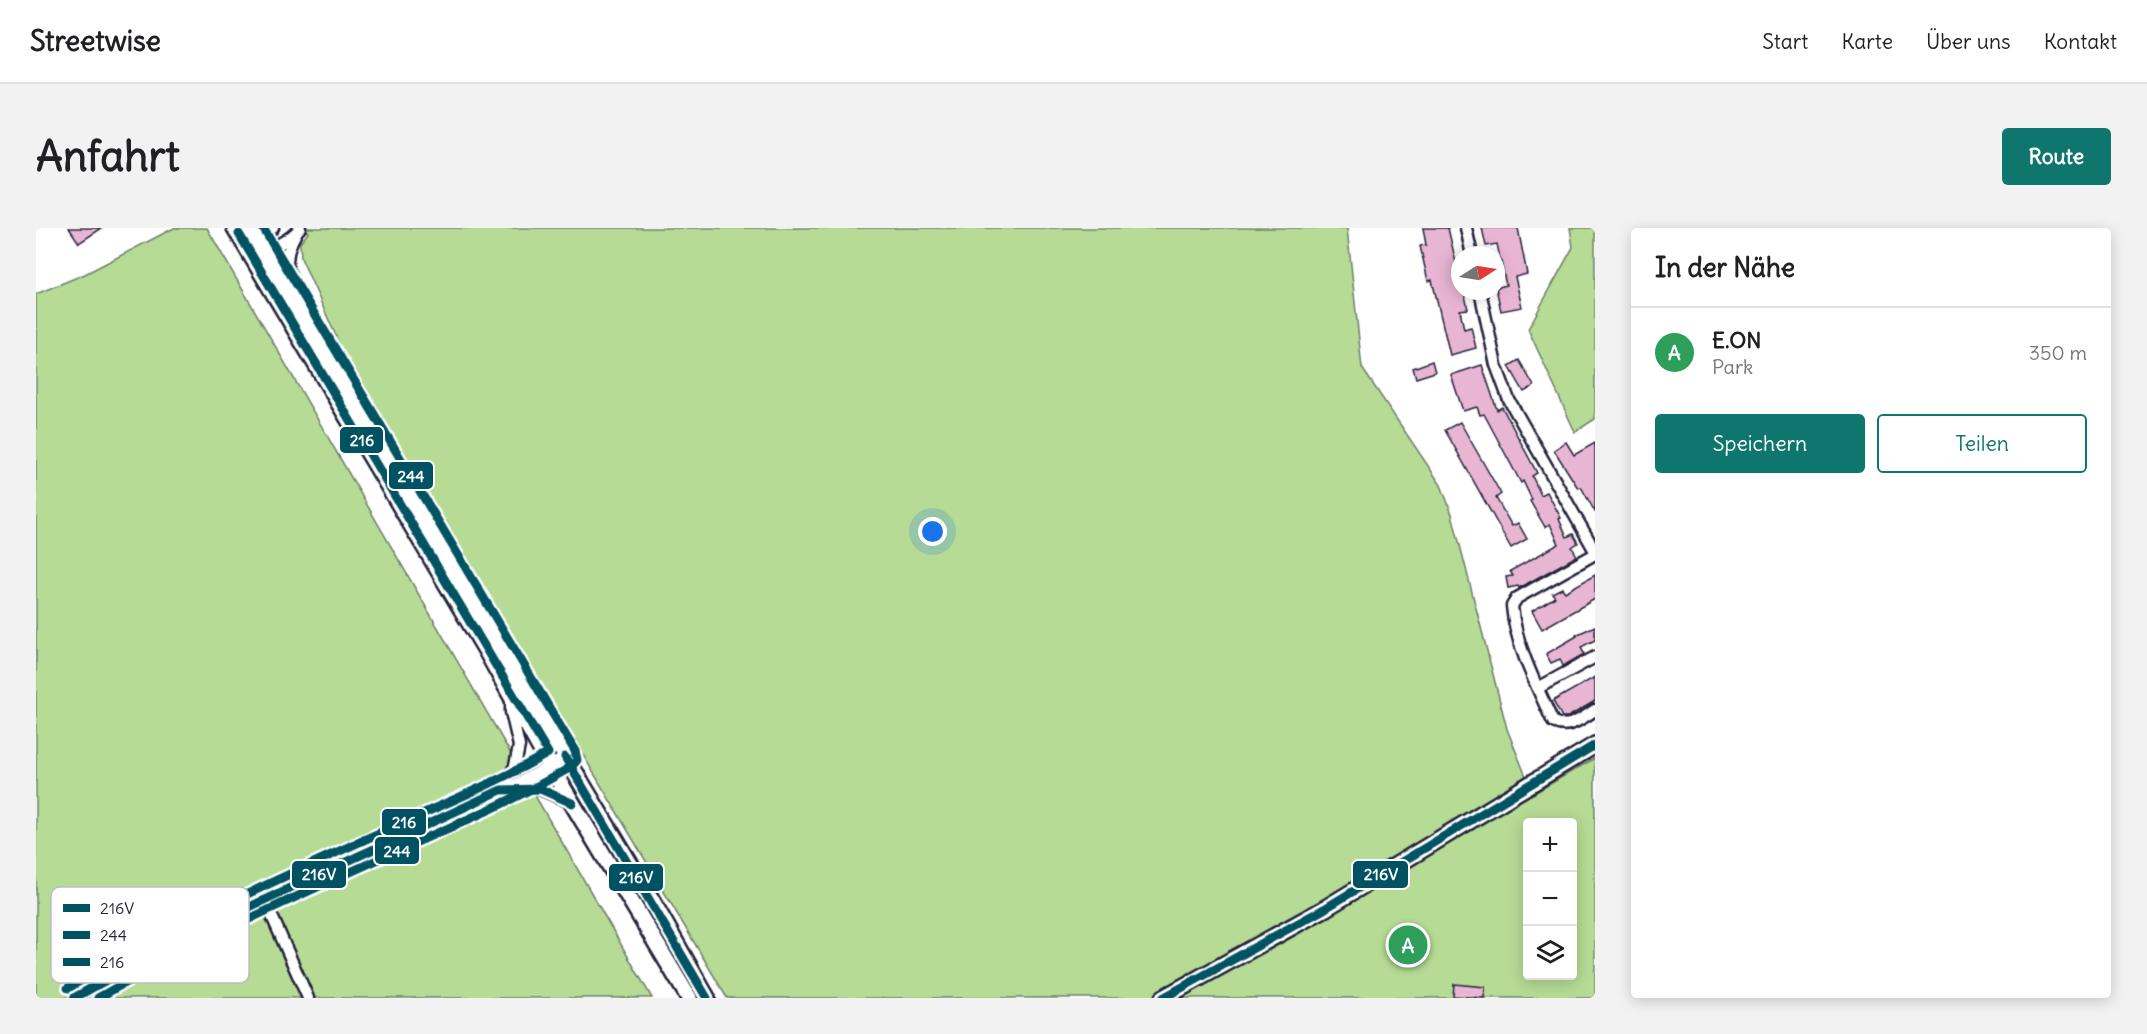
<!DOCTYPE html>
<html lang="de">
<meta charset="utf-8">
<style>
body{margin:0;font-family:Delius,sans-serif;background:#f2f2f2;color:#202124}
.controls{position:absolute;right:18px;bottom:18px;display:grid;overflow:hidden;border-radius:6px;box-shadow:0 3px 15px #0003}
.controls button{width:54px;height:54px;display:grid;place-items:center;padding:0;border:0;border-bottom:2px solid #e0e0e0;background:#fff;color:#202124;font:30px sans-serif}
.compass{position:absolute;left:1415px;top:18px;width:54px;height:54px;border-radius:50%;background:#fff;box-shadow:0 3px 15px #0003;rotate:78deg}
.you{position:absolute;left:897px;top:304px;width:21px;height:21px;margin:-15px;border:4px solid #fff;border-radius:50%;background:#1a73e8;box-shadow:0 0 0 9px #1a73e833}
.badge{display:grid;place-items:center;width:39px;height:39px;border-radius:50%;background:#0f766e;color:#fff;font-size:20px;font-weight:700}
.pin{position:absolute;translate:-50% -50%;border:3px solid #fff;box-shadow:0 2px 6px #0006}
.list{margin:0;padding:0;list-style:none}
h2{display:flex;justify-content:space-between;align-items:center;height:78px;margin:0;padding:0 24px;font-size:26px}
h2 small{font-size:20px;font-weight:400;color:#757577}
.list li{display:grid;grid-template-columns:39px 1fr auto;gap:18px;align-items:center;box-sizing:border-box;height:90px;padding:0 24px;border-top:2px solid #e0e0e0}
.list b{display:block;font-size:22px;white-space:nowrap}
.list p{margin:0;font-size:20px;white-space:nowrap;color:#757577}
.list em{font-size:20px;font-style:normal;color:#757577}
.actions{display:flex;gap:12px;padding:18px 24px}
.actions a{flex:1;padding:14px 0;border:2px solid #0f766e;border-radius:6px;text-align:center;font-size:21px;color:#0f766e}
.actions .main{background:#0f766e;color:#fff}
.icon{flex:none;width:33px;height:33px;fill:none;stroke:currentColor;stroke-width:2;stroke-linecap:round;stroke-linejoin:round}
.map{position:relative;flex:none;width:1559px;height:770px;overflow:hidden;border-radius:6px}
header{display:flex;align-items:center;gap:36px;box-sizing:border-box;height:84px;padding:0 30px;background:#fff;border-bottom:2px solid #e0e0e0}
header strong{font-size:28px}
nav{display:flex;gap:33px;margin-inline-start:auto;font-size:21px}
.intro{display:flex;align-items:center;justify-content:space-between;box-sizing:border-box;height:144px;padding:0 36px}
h1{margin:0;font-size:42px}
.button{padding:15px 27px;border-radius:6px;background:#0f766e;color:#fff;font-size:21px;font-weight:700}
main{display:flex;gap:36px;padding:0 36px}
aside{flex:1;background:#fff;border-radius:6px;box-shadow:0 3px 15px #0003}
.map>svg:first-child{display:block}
</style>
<header>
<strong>Streetwise</strong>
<nav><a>Start</a><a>Karte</a><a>Über uns</a><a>Kontakt</a></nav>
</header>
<div class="intro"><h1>Anfahrt</h1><a class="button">Route</a></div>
<main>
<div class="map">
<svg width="1559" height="770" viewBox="0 0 1559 770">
<rect width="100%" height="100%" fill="#fff"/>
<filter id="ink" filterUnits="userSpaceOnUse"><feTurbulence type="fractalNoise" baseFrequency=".0167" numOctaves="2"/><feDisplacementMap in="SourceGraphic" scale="12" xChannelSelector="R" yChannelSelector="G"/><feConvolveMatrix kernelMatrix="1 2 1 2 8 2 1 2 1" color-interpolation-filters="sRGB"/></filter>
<g filter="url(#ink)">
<g fill="#b6db95" stroke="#6c7e68" stroke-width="1.5" fill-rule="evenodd">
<path d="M138,0H171L616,770H0V66L49,46Z"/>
<path d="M269,0H1311L1326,140L1405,257L1416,286L1471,501L1497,566L1559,530V770H691L304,117L265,30L264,15L272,5ZM1492,594H1536V748H1492Z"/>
<path d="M1534,0H1559V191L1539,204L1492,101L1537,19Z"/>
<path d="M257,36L294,114L387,271L382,270L277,94L259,53Z"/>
</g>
<g fill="#e8b6d3" stroke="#22223b" stroke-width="1.5">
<path d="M33,0H66L43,15Z"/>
<path d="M1387,0H1412L1424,52V63H1428L1432,81L1424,82L1428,101L1435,99L1440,120L1414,127L1396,52L1392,53L1384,18L1390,17Z"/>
<path d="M1446,0H1482L1491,46L1479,49L1486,79L1465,83L1460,60L1470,57L1461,16L1450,18Z"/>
<path d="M1483,132L1498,158L1488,164L1473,138Z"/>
<path d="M1396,133L1399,144L1380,150L1377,140Z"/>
<path d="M1446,137L1461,182L1466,179L1501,245L1496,248L1505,267L1511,264L1525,290L1523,291L1531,309L1537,306L1542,315L1536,319L1541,328L1483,360L1482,358L1472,360L1470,349L1477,348L1474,343L1523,316L1514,296L1509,299L1494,273L1496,272L1487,253L1485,255L1448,186L1444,187L1441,179L1427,183L1415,147Z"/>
<path d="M1424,194L1465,266L1460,270L1476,298L1482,295L1491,311L1475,320L1409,202Z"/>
<path d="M1530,214L1538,227L1559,215V284L1545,259L1542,260L1518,222Z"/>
<path d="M1559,347V371L1506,401L1496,383L1519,369L1516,365L1526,360L1529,364Z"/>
<path d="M1559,398V412L1545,419L1548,426L1527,438L1524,431L1515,435L1510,426L1541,408L1540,407Z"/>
<path d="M1559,449V473L1532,489H1526L1517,473Z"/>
<path d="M1418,756L1449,759L1448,770L1417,768Z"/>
</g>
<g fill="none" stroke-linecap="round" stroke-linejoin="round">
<g stroke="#22223b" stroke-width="15">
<g id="street">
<path d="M1430,0L1436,27"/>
<path d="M216,16L219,9L237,0"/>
<path d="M220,23C235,22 254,12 264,0"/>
<path d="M1444,63L1460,137L1473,172L1559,323"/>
<path d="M258,67C251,41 246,30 260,5"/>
<path d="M1559,326L1481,370L1476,378C1479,416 1501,459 1517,494C1532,502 1545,491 1559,482"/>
<path d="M1502,460L1559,429"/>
<path d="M465,562L479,538L483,518L475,484V469"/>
<path d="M472,562L488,560L504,561L534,574"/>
<path d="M228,670L272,770"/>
<path d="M38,770C141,708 252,660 361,610C417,585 477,561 529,529"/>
</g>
</g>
<g stroke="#22223b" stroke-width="20">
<g id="secondary">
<path d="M199,0L451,424L514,538L653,770"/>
<path d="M213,0L615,671L671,770"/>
<path d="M1127,770L1288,681L1559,517"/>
</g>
</g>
<use href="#street" stroke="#fff" stroke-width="10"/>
<use href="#secondary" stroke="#fff" stroke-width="15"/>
<g stroke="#fff" stroke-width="14">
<g id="bus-1">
<path d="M529,529L671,770"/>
<path d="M38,770C176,691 322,630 465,562L504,561L536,575"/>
<path d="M1127,770L1288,681L1559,517"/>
</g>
</g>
<g stroke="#fff" stroke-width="14">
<path id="bus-2" d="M62,770C159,714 261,668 363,622C421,596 480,572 535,539L541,532L539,523L227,0"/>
</g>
<g stroke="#fff" stroke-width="14">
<path id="bus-3" d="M32,760C132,701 238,653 343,605C400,579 459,556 512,525L203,6"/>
</g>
<use href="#bus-1" stroke="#005262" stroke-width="9"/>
<use href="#bus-2" stroke="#005262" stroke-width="9"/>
<use href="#bus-3" stroke="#005262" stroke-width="9"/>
</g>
</g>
<rect x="15" y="659" width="198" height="96" rx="9" fill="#fff" stroke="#bdbdc4" stroke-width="1.5"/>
<rect x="27" y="676" width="27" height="8" fill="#005262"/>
<rect x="27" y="703" width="27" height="8" fill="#005262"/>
<rect x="27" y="730" width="27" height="8" fill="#005262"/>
<g font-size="16" fill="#22223b">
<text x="64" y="686">216V</text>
<text x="64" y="713">244</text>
<text x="64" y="740">216</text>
</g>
<g stroke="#fff" stroke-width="2">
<rect x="303" y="198" width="45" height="28" rx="6" fill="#005262"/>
<rect x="352" y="233" width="46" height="29" rx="6" fill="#005262"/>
<rect x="345" y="580" width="46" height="28" rx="6" fill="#005262"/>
<rect x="338" y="608" width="46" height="29" rx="6" fill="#005262"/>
<rect x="255" y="632" width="56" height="29" rx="6" fill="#005262"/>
<rect x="1316" y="632" width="57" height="29" rx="6" fill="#005262"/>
<rect x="572" y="635" width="56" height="29" rx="6" fill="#005262"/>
</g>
<g font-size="16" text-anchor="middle" font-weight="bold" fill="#fff">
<text x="326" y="218">216</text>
<text x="375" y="254">244</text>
<text x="368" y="600">216</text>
<text x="361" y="629">244</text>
<text x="283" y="652">216V</text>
<text x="1345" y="652">216V</text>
<text x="600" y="655">216V</text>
</g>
</svg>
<div class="controls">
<button>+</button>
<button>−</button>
<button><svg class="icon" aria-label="layers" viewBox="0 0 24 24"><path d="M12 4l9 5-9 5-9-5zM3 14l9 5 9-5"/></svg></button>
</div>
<svg class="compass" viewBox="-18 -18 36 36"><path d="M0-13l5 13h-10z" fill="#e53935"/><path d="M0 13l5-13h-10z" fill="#757577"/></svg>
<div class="you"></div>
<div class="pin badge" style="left:1372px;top:717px;background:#2e9e5b">A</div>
</div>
<aside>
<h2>In der Nähe<small></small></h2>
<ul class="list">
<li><span class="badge" style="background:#2e9e5b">A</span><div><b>E.ON</b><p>Park</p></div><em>350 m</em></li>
</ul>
<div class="actions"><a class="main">Speichern</a><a>Teilen</a></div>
</aside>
</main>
